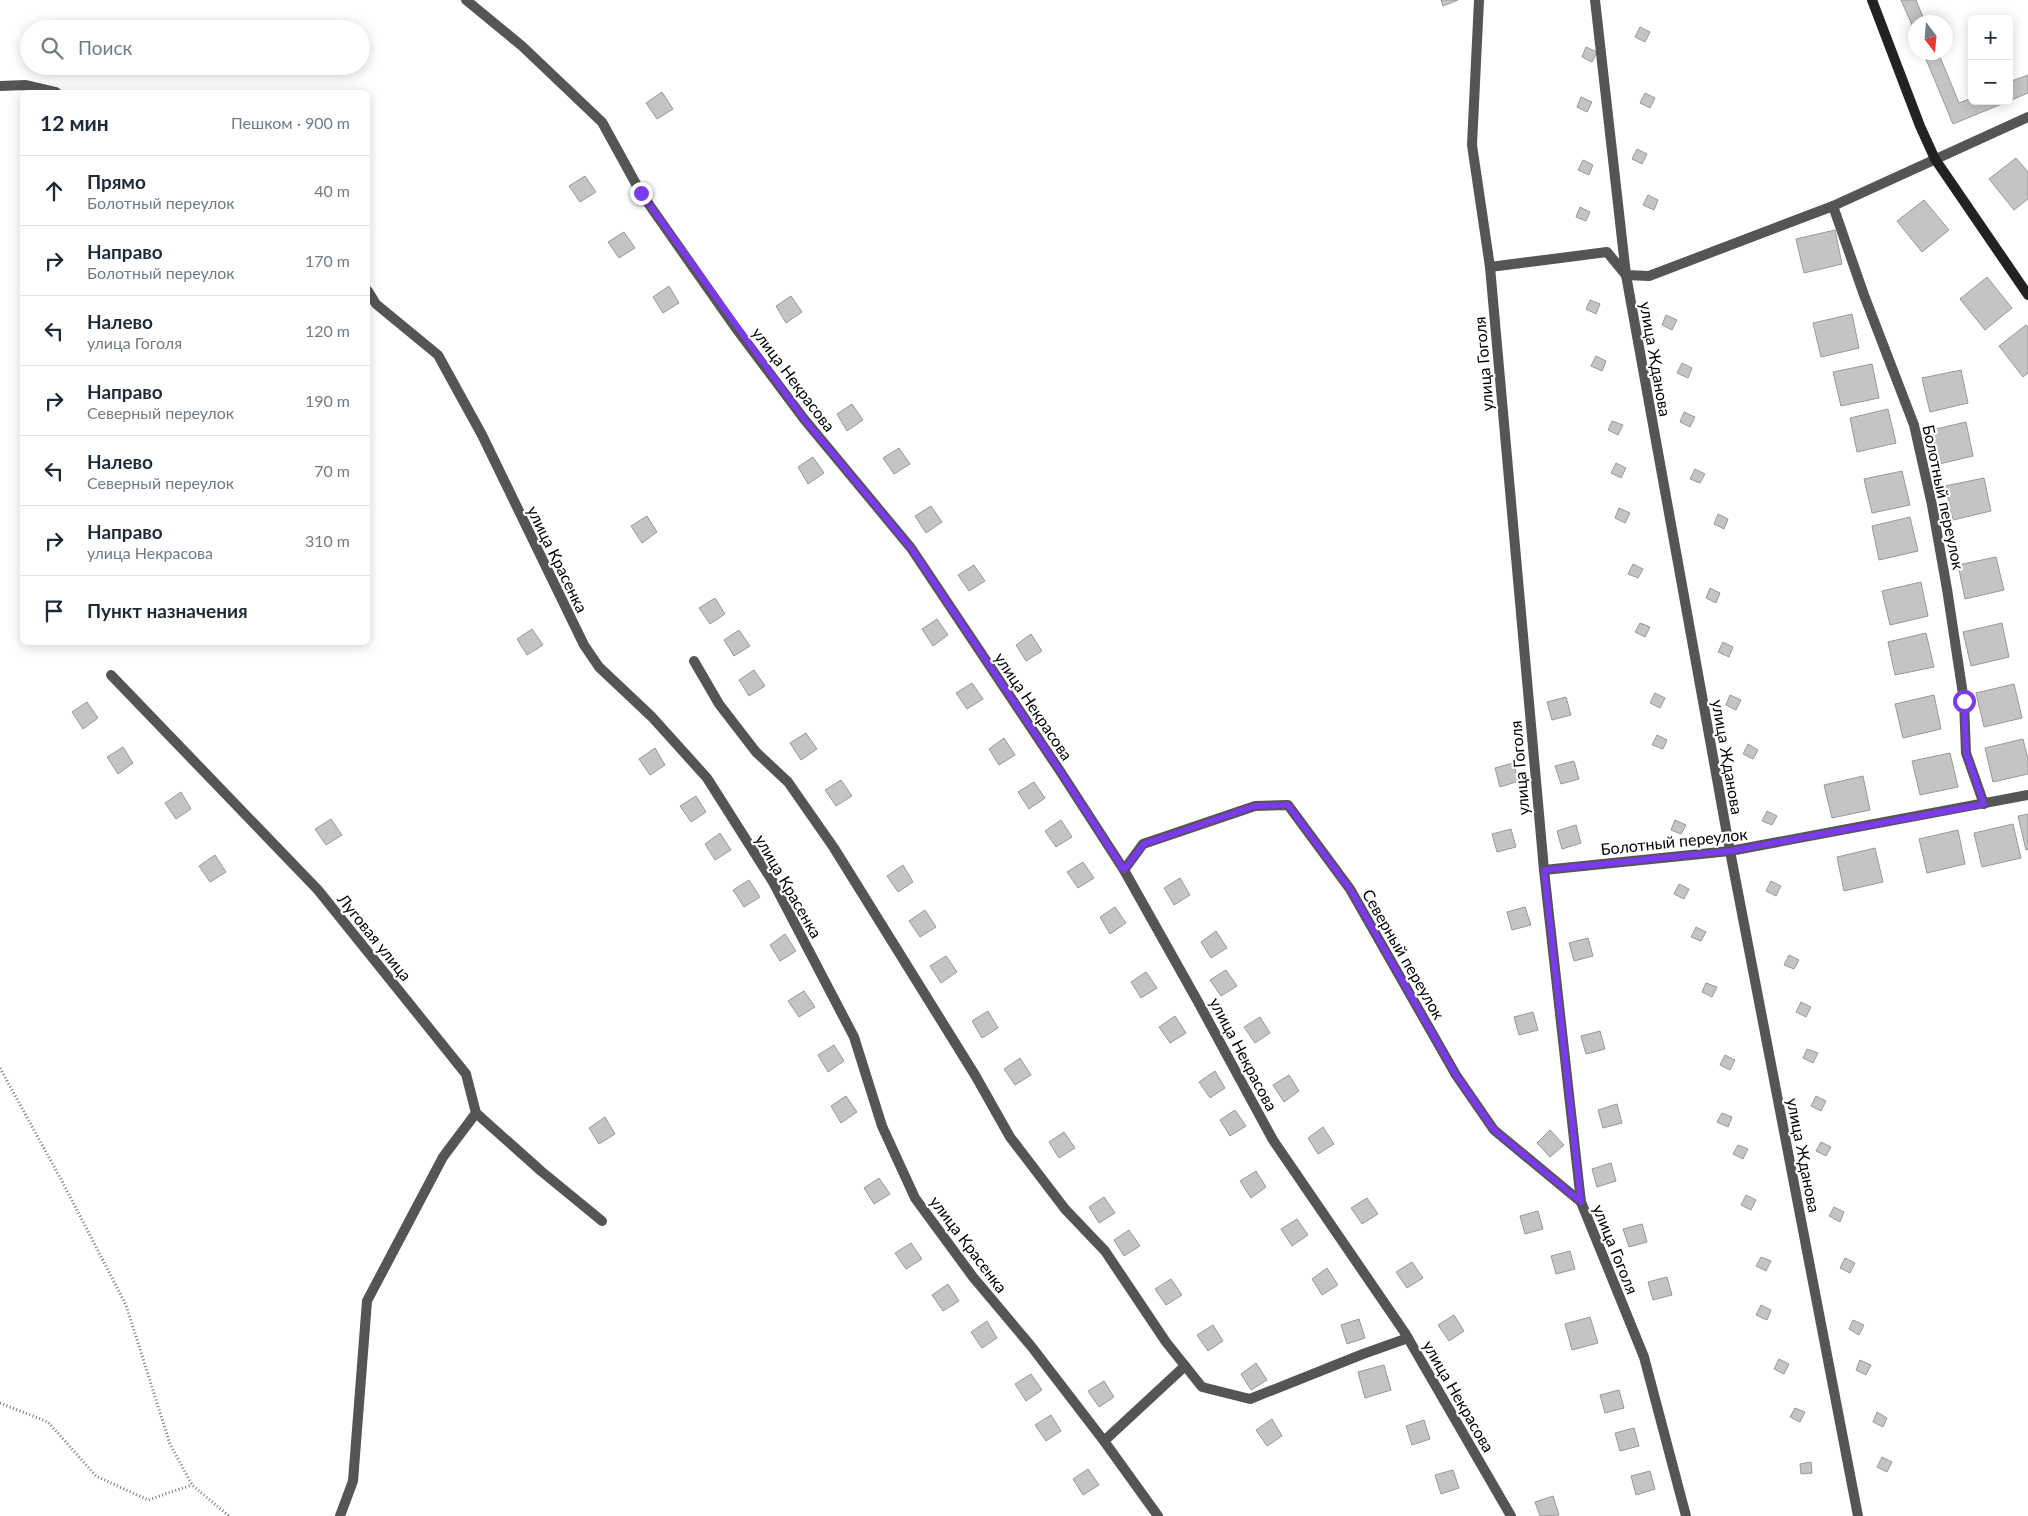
<!DOCTYPE html>
<html lang="ru">
<meta charset="utf-8">
<style>
body{margin:0;font-family:Lato,sans-serif;background:#f2f2f3;color:#1f2937}
.controls{position:absolute;right:15px;top:15px;display:grid;overflow:hidden;border-radius:8px;box-shadow:0 2px 12px #0003}
.controls button{width:45px;height:45px;display:grid;place-items:center;padding:0;border:0;border-bottom:1px solid #e0e1e3;background:#fff;color:#1f2937;font:25px sans-serif}
.compass{position:absolute;left:1908px;top:15px;width:45px;height:45px;border-radius:50%;background:#fff;box-shadow:0 2px 12px #0003;rotate:164deg}
.stop{position:absolute;width:15px;height:15px;margin:-11px;border:4px solid #7c3aed;border-radius:50%;background:#fff}
.stop.end{background:#7c3aed;border-color:#fff;box-shadow:0 1px 5px #0008}
.list{margin:0;padding:0;list-style:none}
h2{display:flex;justify-content:space-between;align-items:center;height:65px;margin:0;padding:0 20px;font-size:21px}
h2 small{font-size:16px;font-weight:400;color:#747a83}
.list li{display:grid;grid-template-columns:32px 1fr auto;gap:15px;align-items:center;box-sizing:border-box;height:70px;padding:0 20px;border-top:1px solid #e0e1e3}
.list b{display:block;font-size:19px;white-space:nowrap}
.list p{margin:0;font-size:16px;white-space:nowrap;color:#747a83}
.list em{font-size:16px;font-style:normal;color:#747a83}
.icon{flex:none;width:28px;height:28px;fill:none;stroke:currentColor;stroke-width:2;stroke-linecap:round;stroke-linejoin:round}
.map{position:relative;flex:none;width:2028px;height:1516px;overflow:hidden}
.search{position:absolute;background:#fff;box-shadow:0 2px 12px #0003;left:20px;top:20px;width:350px;height:55px;display:flex;align-items:center;gap:12px;box-sizing:border-box;padding:0 18px;border-radius:28px;color:#747a83;font-size:19px}
.panel{position:absolute;background:#fff;box-shadow:0 2px 12px #0003;left:20px;top:90px;width:350px;height:555px;border-radius:8px}
.map>svg:first-child{display:block}
</style>
<div class="map">
<svg width="2028" height="1516" viewBox="0 0 2028 1516">
<rect width="100%" height="100%" fill="#fff"/>
<g fill="#c4c4c4" stroke="#999">
<path d="M1441,0H1458L1443,6Z"/>
<path d="M1901,0H1916L1925,22H1916V34Z"/>
<path d="M1640,27L1650,32L1645,42L1635,37Z"/>
<path d="M1586,47L1597,52L1592,62L1582,57Z"/>
<path d="M1923,52H1938L1959,103L1972,98V101H2009L1953,124Z"/>
<path d="M2028,75V93L2009,101V82Z"/>
<path d="M662,92L673,109L657,119L646,103Z"/>
<path d="M1645,93L1655,98L1650,108L1640,103Z"/>
<path d="M1581,97L1592,102L1587,112L1577,107Z"/>
<path d="M1637,149L1647,154L1642,164L1632,159Z"/>
<path d="M2016,158L2028,172V199L2014,210L1989,179Z"/>
<path d="M1583,160L1593,165L1589,175L1578,170Z"/>
<path d="M585,176L596,192L580,202L569,186Z"/>
<path d="M1648,195L1658,200L1654,210L1643,205Z"/>
<path d="M1924,200L1949,230L1922,252L1897,221Z"/>
<path d="M1580,207L1590,212L1586,221L1576,217Z"/>
<path d="M1835,230L1842,264L1804,273L1796,239Z"/>
<path d="M624,232L635,248L619,258L608,242Z"/>
<path d="M1987,277L2012,308L1985,330L1960,299Z"/>
<path d="M669,286L679,303L663,313L653,297Z"/>
<path d="M791,296L802,312L786,323L776,306Z"/>
<path d="M1590,300L1600,304L1596,314L1586,309Z"/>
<path d="M1852,314L1859,348L1821,357L1813,323Z"/>
<path d="M1666,315L1677,320L1672,330L1662,325Z"/>
<path d="M2026,325L2028,327V373L2023,377L1999,346Z"/>
<path d="M1596,356L1606,361L1602,371L1591,366Z"/>
<path d="M1682,363L1692,368L1688,378L1677,373Z"/>
<path d="M1872,364L1879,398L1841,406L1833,372Z"/>
<path d="M1961,370L1968,403L1930,412L1922,378Z"/>
<path d="M852,404L863,420L847,431L837,414Z"/>
<path d="M1888,409L1896,443L1857,452L1850,418Z"/>
<path d="M1684,412L1695,417L1690,427L1680,422Z"/>
<path d="M1612,421L1623,425L1618,435L1608,430Z"/>
<path d="M1966,422L1973,456L1935,465L1927,431Z"/>
<path d="M899,448L910,464L894,474L883,458Z"/>
<path d="M813,457L824,473L808,484L798,467Z"/>
<path d="M1616,463L1626,468L1621,478L1611,473Z"/>
<path d="M1695,469L1705,474L1700,483L1690,479Z"/>
<path d="M1902,471L1910,505L1872,513L1864,479Z"/>
<path d="M1984,478L1991,511L1953,520L1945,486Z"/>
<path d="M931,506L942,522L926,533L915,516Z"/>
<path d="M1619,508L1630,513L1625,523L1615,518Z"/>
<path d="M1718,514L1728,519L1724,529L1714,524Z"/>
<path d="M647,516L657,532L642,543L631,526Z"/>
<path d="M1910,517L1918,551L1879,560L1872,526Z"/>
<path d="M1996,557L2004,590L1965,599L1958,565Z"/>
<path d="M1633,564L1643,569L1638,578L1628,574Z"/>
<path d="M974,565L985,581L969,591L958,575Z"/>
<path d="M1921,582L1928,616L1890,625L1882,591Z"/>
<path d="M1710,588L1720,593L1716,603L1706,598Z"/>
<path d="M715,598L725,614L710,624L699,608Z"/>
<path d="M937,619L948,635L933,646L922,629Z"/>
<path d="M1640,623L1650,627L1645,637L1635,632Z"/>
<path d="M2002,623L2009,657L1971,666L1963,632Z"/>
<path d="M532,629L543,645L527,655L517,639Z"/>
<path d="M739,630L750,646L734,656L724,640Z"/>
<path d="M1926,633L1934,667L1895,675L1888,642Z"/>
<path d="M1031,634L1042,651L1026,661L1016,645Z"/>
<path d="M1723,642L1733,647L1729,657L1718,652Z"/>
<path d="M754,670L765,686L749,696L739,680Z"/>
<path d="M972,683L983,699L967,709L956,693Z"/>
<path d="M2014,684L2022,718L1984,727L1976,693Z"/>
<path d="M1655,693L1665,698L1660,708L1650,703Z"/>
<path d="M1730,695L1741,700L1736,710L1726,705Z"/>
<path d="M1934,695L1941,729L1903,738L1895,704Z"/>
<path d="M1566,697L1571,715L1552,720L1547,702Z"/>
<path d="M87,702L98,718L83,729L72,712Z"/>
<path d="M806,733L817,749L801,760L790,743Z"/>
<path d="M1657,735L1667,740L1663,749L1652,745Z"/>
<path d="M1004,738L1015,755L999,765L989,749Z"/>
<path d="M2023,739L2028,759V774L1993,782L1985,748Z"/>
<path d="M1748,744L1758,750L1753,759L1743,754Z"/>
<path d="M123,747L133,763L118,774L107,757Z"/>
<path d="M655,748L665,765L650,775L639,759Z"/>
<path d="M1950,753L1958,787L1920,795L1912,761Z"/>
<path d="M1574,761L1579,779L1561,784L1555,766Z"/>
<path d="M1513,763L1519,781L1500,787L1495,768Z"/>
<path d="M1863,776L1870,810L1832,818L1824,785Z"/>
<path d="M841,780L852,796L836,806L825,790Z"/>
<path d="M1034,782L1045,798L1029,809L1018,792Z"/>
<path d="M181,792L191,809L176,819L165,803Z"/>
<path d="M696,796L706,812L691,822L680,806Z"/>
<path d="M1767,811L1777,816L1772,825L1762,821Z"/>
<path d="M2028,814V849L2026,850L2018,816Z"/>
<path d="M331,819L342,835L326,845L315,829Z"/>
<path d="M1061,820L1072,837L1056,847L1045,831Z"/>
<path d="M1675,820L1686,825L1681,834L1671,830Z"/>
<path d="M2013,824L2021,858L1982,867L1974,833Z"/>
<path d="M1576,825L1581,843L1562,849L1557,831Z"/>
<path d="M1511,829L1516,847L1497,852L1492,834Z"/>
<path d="M1958,830L1965,864L1927,873L1919,839Z"/>
<path d="M720,833L731,850L715,860L705,844Z"/>
<path d="M1875,848L1883,882L1844,891L1837,857Z"/>
<path d="M215,855L226,872L210,882L199,866Z"/>
<path d="M1083,862L1094,878L1078,888L1067,872Z"/>
<path d="M903,865L913,882L898,892L887,876Z"/>
<path d="M1180,878L1190,895L1174,905L1164,888Z"/>
<path d="M749,880L760,897L744,907L733,890Z"/>
<path d="M1771,881L1781,886L1776,896L1766,891Z"/>
<path d="M1679,884L1689,889L1684,899L1674,894Z"/>
<path d="M1115,907L1126,923L1110,934L1100,917Z"/>
<path d="M1525,907L1531,925L1512,930L1507,912Z"/>
<path d="M925,910L936,927L920,937L909,921Z"/>
<path d="M1696,927L1706,932L1701,941L1691,937Z"/>
<path d="M1216,931L1227,948L1211,958L1201,942Z"/>
<path d="M785,934L796,951L780,961L770,945Z"/>
<path d="M1588,938L1593,956L1574,961L1569,943Z"/>
<path d="M1789,955L1799,960L1794,969L1784,965Z"/>
<path d="M946,956L957,972L941,983L930,966Z"/>
<path d="M1226,970L1237,986L1221,996L1210,980Z"/>
<path d="M1146,972L1157,988L1141,998L1131,982Z"/>
<path d="M1706,983L1717,987L1712,997L1702,992Z"/>
<path d="M804,991L815,1007L799,1017L788,1001Z"/>
<path d="M1801,1002L1811,1007L1806,1017L1796,1012Z"/>
<path d="M988,1011L998,1028L982,1038L972,1021Z"/>
<path d="M1533,1012L1538,1030L1519,1035L1514,1017Z"/>
<path d="M1175,1016L1186,1033L1170,1043L1159,1027Z"/>
<path d="M1260,1017L1270,1033L1255,1043L1244,1027Z"/>
<path d="M1600,1031L1605,1049L1586,1054L1581,1036Z"/>
<path d="M834,1045L844,1061L828,1072L818,1055Z"/>
<path d="M1807,1049L1818,1053L1813,1063L1803,1058Z"/>
<path d="M1725,1055L1735,1060L1730,1070L1720,1065Z"/>
<path d="M1020,1058L1031,1075L1015,1085L1004,1069Z"/>
<path d="M1215,1071L1225,1088L1210,1098L1199,1082Z"/>
<path d="M1289,1075L1299,1091L1284,1102L1273,1085Z"/>
<path d="M846,1096L857,1112L841,1123L831,1106Z"/>
<path d="M1816,1096L1826,1101L1821,1111L1811,1106Z"/>
<path d="M1617,1104L1622,1123L1603,1128L1598,1110Z"/>
<path d="M1235,1110L1246,1126L1230,1136L1220,1120Z"/>
<path d="M1722,1113L1732,1117L1728,1127L1717,1122Z"/>
<path d="M605,1117L615,1134L599,1144L589,1128Z"/>
<path d="M1323,1127L1334,1144L1318,1154L1308,1138Z"/>
<path d="M1550,1130L1564,1145L1550,1157L1537,1143Z"/>
<path d="M1064,1132L1075,1148L1059,1158L1049,1142Z"/>
<path d="M1821,1142L1831,1147L1826,1156L1816,1151Z"/>
<path d="M1738,1145L1748,1149L1743,1159L1733,1154Z"/>
<path d="M1611,1163L1616,1181L1597,1187L1592,1169Z"/>
<path d="M1256,1171L1266,1187L1251,1198L1240,1181Z"/>
<path d="M879,1178L890,1194L874,1204L864,1188Z"/>
<path d="M1746,1195L1756,1200L1751,1210L1741,1205Z"/>
<path d="M1104,1197L1115,1213L1099,1223L1089,1207Z"/>
<path d="M1367,1198L1378,1214L1362,1224L1351,1208Z"/>
<path d="M1834,1207L1844,1212L1840,1222L1829,1216Z"/>
<path d="M1538,1211L1543,1229L1525,1234L1520,1216Z"/>
<path d="M1297,1219L1308,1235L1292,1246L1281,1229Z"/>
<path d="M1642,1224L1647,1242L1629,1247L1623,1229Z"/>
<path d="M1129,1230L1140,1246L1124,1256L1114,1240Z"/>
<path d="M911,1243L922,1259L906,1269L895,1253Z"/>
<path d="M1570,1251L1575,1269L1556,1274L1551,1256Z"/>
<path d="M1761,1257L1771,1261L1766,1271L1756,1266Z"/>
<path d="M1845,1258L1855,1263L1850,1273L1840,1268Z"/>
<path d="M1412,1262L1423,1278L1407,1288L1396,1272Z"/>
<path d="M1327,1268L1338,1285L1322,1295L1312,1279Z"/>
<path d="M1667,1277L1672,1295L1653,1300L1648,1282Z"/>
<path d="M1171,1279L1182,1295L1166,1305L1155,1289Z"/>
<path d="M948,1284L959,1301L943,1311L932,1295Z"/>
<path d="M1761,1305L1771,1310L1767,1320L1756,1315Z"/>
<path d="M1454,1315L1464,1331L1449,1341L1438,1325Z"/>
<path d="M1590,1317L1598,1343L1572,1350L1565,1324Z"/>
<path d="M1359,1319L1365,1338L1347,1344L1341,1325Z"/>
<path d="M1853,1320L1864,1325L1859,1335L1849,1329Z"/>
<path d="M987,1321L997,1338L982,1348L971,1332Z"/>
<path d="M1213,1325L1223,1341L1208,1351L1197,1335Z"/>
<path d="M1779,1359L1789,1364L1784,1374L1774,1369Z"/>
<path d="M1860,1360L1871,1365L1866,1375L1856,1370Z"/>
<path d="M1256,1363L1267,1380L1251,1390L1241,1374Z"/>
<path d="M1384,1365L1391,1390L1365,1398L1358,1372Z"/>
<path d="M1031,1374L1042,1390L1026,1401L1015,1384Z"/>
<path d="M1104,1381L1114,1397L1099,1407L1088,1391Z"/>
<path d="M1619,1390L1624,1408L1605,1413L1600,1395Z"/>
<path d="M1795,1408L1805,1412L1800,1422L1790,1417Z"/>
<path d="M1877,1412L1887,1418L1883,1427L1873,1422Z"/>
<path d="M1051,1415L1061,1431L1046,1441L1035,1425Z"/>
<path d="M1272,1419L1282,1436L1267,1446L1256,1430Z"/>
<path d="M1424,1420L1430,1439L1412,1445L1406,1426Z"/>
<path d="M1634,1428L1639,1446L1620,1451L1615,1433Z"/>
<path d="M1882,1457L1892,1462L1887,1472L1877,1467Z"/>
<path d="M1811,1462L1812,1473L1801,1474L1800,1464Z"/>
<path d="M1088,1469L1099,1485L1083,1495L1073,1479Z"/>
<path d="M1453,1470L1459,1488L1441,1494L1435,1475Z"/>
<path d="M1650,1471L1655,1489L1636,1495L1631,1476Z"/>
<path d="M1553,1496L1559,1515L1540,1516L1535,1502Z"/>
</g>
<g fill="none" stroke-linecap="round" stroke-linejoin="round">
<g stroke="#777" stroke-width="3" stroke-dasharray="1 2.5" stroke-linecap="butt">
<path d="M0,1068L63,1183L126,1305L170,1444L192,1485L229,1516"/>
<path d="M0,1403L48,1422L96,1476L148,1500L192,1485"/>
</g>
<g stroke="#555" stroke-width="10">
<path d="M466,0L522,46L602,122L641,193L735,327L804,419L911,548L1060,771L1124,870L1197,1000L1273,1140L1405,1333L1511,1516"/>
<path d="M1479,0L1472,145L1490,267L1544,870L1581,1202L1644,1357L1686,1516"/>
<path d="M1595,0L1626,275L1730,851L1858,1516"/>
<path d="M0,86L26,85L56,92"/>
<path d="M1833,206L1864,295L1914,425L1932,505L1947,589L1964,701L1966,753L1984,804"/>
<path d="M1490,267L1607,252L1626,275L1649,276L1833,206L2028,117"/>
<path d="M368,291L376,304L438,355L482,435L584,645L599,667L652,717L707,778L773,882L854,1037L882,1126L915,1198L973,1277L1031,1346L1104,1441L1158,1516"/>
<path d="M694,661L719,704L756,752L788,782L834,848L975,1075L1010,1137L1065,1209L1105,1251L1166,1342L1202,1387L1250,1399L1363,1354L1408,1338"/>
<path d="M111,675L318,890L466,1074L476,1113L541,1171L602,1221"/>
<path d="M1124,870L1143,844L1255,806L1288,805L1350,889L1456,1075L1494,1130L1581,1202"/>
<path d="M1544,870L1730,851L2028,795"/>
<path d="M1104,1441L1185,1366"/>
<path d="M340,1516L353,1481L367,1301L443,1157L476,1113"/>
</g>
<path stroke="#222" stroke-width="10" d="M1872,0L1920,126L1935,159L2028,295"/>
</g>
<g fill="none" stroke-linecap="round" stroke-linejoin="round">
<path stroke="#7c3aed" stroke-width="6" d="M641,193L804,419L911,548L1060,771L1124,870L1144,844L1255,806L1288,805L1350,889L1456,1075L1494,1130L1581,1202L1544,870L1730,851L1984,804L1966,753L1964,701"/>
</g>
<g text-anchor="middle" dominant-baseline="central" stroke-width="4.5" stroke-linejoin="round" paint-order="stroke">
<g font-size="16" fill="#000" stroke="#fff">
<text transform="translate(1656 359) rotate(80)">улица Жданова</text>
<text transform="translate(1483 364) rotate(-95)">улица Гоголя</text>
<text transform="translate(794 379) rotate(53)">улица Некрасова</text>
<text transform="translate(1944 497) rotate(78)">Болотный переулок</text>
<text transform="translate(558 559) rotate(64)">улица Красенка</text>
<text transform="translate(1034 706) rotate(56)">улица Некрасова</text>
<text transform="translate(1728 757) rotate(80)">улица Жданова</text>
<text transform="translate(1519 768) rotate(-95)">улица Гоголя</text>
<text transform="translate(1674 841) rotate(-6)">Болотный переулок</text>
<text transform="translate(789 886) rotate(60)">улица Красенка</text>
<text transform="translate(375 937) rotate(51)">Луговая улица</text>
<text transform="translate(1404 954) rotate(60)">Северный переулок</text>
<text transform="translate(1244 1054) rotate(62)">улица Некрасова</text>
<text transform="translate(1804 1155) rotate(79)">улица Жданова</text>
<text transform="translate(969 1244) rotate(53)">улица Красенка</text>
<text transform="translate(1616 1249) rotate(68)">улица Гоголя</text>
<text transform="translate(1459 1396) rotate(60)">улица Некрасова</text>
</g>
</g>
</svg>
<div class="controls">
<button>+</button>
<button>−</button>
</div>
<svg class="compass" viewBox="-18 -18 36 36"><path d="M0-13l5 13h-10z" fill="#e53935"/><path d="M0 13l5-13h-10z" fill="#747a83"/></svg>
<div class="stop" style="left:1964px;top:701px"></div>
<div class="stop end" style="left:641px;top:193px"></div>
<div class="search"><svg class="icon" aria-label="search" viewBox="0 0 24 24"><circle cx="10" cy="10" r="6"/><path d="M15 15l6 6"/></svg>Поиск</div>
<section class="panel">
<h2>12 мин<small>Пешком · 900 m</small></h2>
<ul class="list">
<li><svg class="icon" aria-label="ahead" viewBox="0 0 24 24"><path d="M12 20V5M6 11l6-6 6 6"/></svg><div><b>Прямо</b><p>Болотный переулок</p></div><em>40 m</em></li>
<li><svg class="icon" aria-label="right" viewBox="0 0 24 24"><path d="M7 20v-9h11M14 6l5 5-5 5"/></svg><div><b>Направо</b><p>Болотный переулок</p></div><em>170 m</em></li>
<li><svg class="icon" aria-label="left" viewBox="0 0 24 24"><path d="M17 20v-9H6M10 6l-5 5 5 5"/></svg><div><b>Налево</b><p>улица Гоголя</p></div><em>120 m</em></li>
<li><svg class="icon" aria-label="right" viewBox="0 0 24 24"><path d="M7 20v-9h11M14 6l5 5-5 5"/></svg><div><b>Направо</b><p>Северный переулок</p></div><em>190 m</em></li>
<li><svg class="icon" aria-label="left" viewBox="0 0 24 24"><path d="M17 20v-9H6M10 6l-5 5 5 5"/></svg><div><b>Налево</b><p>Северный переулок</p></div><em>70 m</em></li>
<li><svg class="icon" aria-label="right" viewBox="0 0 24 24"><path d="M7 20v-9h11M14 6l5 5-5 5"/></svg><div><b>Направо</b><p>улица Некрасова</p></div><em>310 m</em></li>
<li><svg class="icon" aria-label="arrive" viewBox="0 0 24 24"><path d="M6 21V4h12l-3 4 3 4H6"/></svg><div><b>Пункт назначения</b></div></li>
</ul>
</section>
</div>
